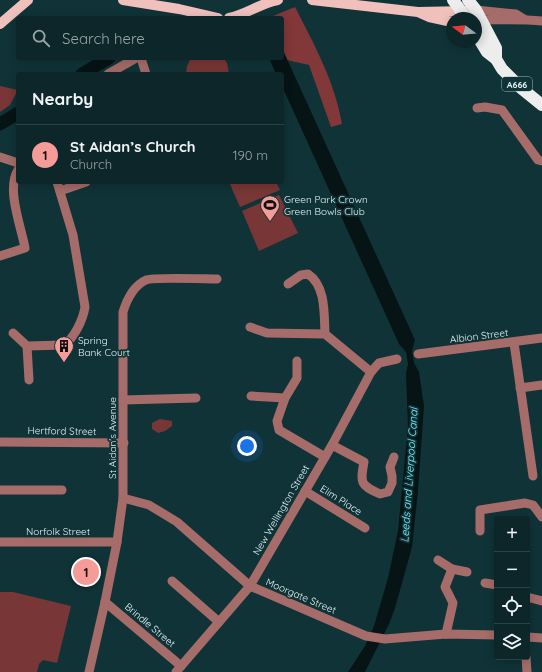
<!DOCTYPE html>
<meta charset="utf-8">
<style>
body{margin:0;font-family:Quicksand,sans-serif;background:#1a3235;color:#f1f3f6}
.controls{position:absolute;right:12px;bottom:12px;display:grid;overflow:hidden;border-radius:4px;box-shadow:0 2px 10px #0003}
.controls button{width:36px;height:36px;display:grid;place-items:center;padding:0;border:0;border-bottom:1px solid #2c4346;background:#0c2629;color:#f1f3f6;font:20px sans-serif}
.compass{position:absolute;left:446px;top:12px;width:36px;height:36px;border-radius:50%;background:#0c2629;box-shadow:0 2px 10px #0003;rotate:286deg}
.you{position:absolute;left:247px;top:446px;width:14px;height:14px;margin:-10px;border:3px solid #fff;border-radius:50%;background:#1a73e8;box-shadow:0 0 0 6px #1a73e833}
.badge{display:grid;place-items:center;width:26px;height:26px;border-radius:50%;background:#f59b98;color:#111;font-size:13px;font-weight:700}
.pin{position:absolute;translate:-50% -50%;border:2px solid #fff;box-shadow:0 1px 4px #0006}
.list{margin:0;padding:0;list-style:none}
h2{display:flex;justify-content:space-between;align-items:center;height:52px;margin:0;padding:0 16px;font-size:17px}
h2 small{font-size:13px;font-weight:400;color:#9aa5a8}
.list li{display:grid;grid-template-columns:26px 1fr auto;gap:12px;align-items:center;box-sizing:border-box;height:60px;padding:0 16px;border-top:1px solid #2c4346}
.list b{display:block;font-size:15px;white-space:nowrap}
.list p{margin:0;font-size:13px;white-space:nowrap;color:#9aa5a8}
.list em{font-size:13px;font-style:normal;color:#9aa5a8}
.icon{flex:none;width:22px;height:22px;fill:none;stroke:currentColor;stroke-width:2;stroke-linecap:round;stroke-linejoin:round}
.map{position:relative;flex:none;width:542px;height:672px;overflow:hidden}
.search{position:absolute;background:#0c2629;box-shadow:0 2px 10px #0003;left:16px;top:16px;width:268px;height:44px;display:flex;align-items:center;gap:10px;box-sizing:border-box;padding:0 14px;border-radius:4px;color:#9aa5a8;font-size:15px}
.panel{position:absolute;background:#0c2629;box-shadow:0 2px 10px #0003;left:16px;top:72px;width:268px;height:112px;border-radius:4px}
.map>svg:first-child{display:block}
</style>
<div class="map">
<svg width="542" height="672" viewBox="0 0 542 672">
<rect width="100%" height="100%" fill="#103337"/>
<g fill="#793636">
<path d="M191,58H224L227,63L229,74H186L187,66Z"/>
<path d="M0,86L18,90L10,105L0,112Z"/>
<path d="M229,182H276L280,190L240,207Z"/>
<path d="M279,195L298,233L259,251L242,211Z"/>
<path d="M160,419L172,421V426L165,431L158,433L152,429V423Z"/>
<path d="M0,592H13L71,606L57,663L43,660L39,664L37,672H0Z"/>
</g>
<path fill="#823738" d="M295,7C314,44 335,82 342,124L331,127L309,65L287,60L282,48V18H268Z"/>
<path fill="#061416" d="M282,48L415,340L412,351L414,363L419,372L424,406L418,491L412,547L395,608L389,624L365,672H348L365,646L374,626L388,578L398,531L408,427L406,373L408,364L406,352L399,344L282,86V74H276L269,58H282Z"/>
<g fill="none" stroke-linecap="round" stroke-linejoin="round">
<g stroke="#061416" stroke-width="13">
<path d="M82,74L109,58"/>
<path d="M0,124L18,113"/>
</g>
<g stroke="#a56c69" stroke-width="9">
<path d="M476,10L516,14L524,19"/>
<path d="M482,20C502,20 522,19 542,21"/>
<path d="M141,58L146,74"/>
<path d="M108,74L136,58"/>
<path d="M477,108L485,107L502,110L538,160L542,161"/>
<path d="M0,157L18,163"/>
<path d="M60,191L86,182"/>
<path d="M0,256L25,248C21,226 6,189 18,170"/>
<path d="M288,284L301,275L308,274C326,286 324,314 325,334"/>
<path d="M250,327L267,333L325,334L371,372"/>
<path d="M13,333L27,346L64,345C74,338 83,320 85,307L73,235L57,182"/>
<path d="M514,343L533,476"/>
<path d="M27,346L29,380"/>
<path d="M418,354L542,338"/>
<path d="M297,361V378L285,398L277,421L279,430L325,457"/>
<path d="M520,388L542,385"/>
<path d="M251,396L285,398"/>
<path d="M123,400L196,398"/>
<path d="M0,442L124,443"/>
<path d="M332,445L364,462C360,483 360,485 380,494L388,492L392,483V476L390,467L394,457"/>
<path d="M0,490H62"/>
<path d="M305,491L365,528"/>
<path d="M123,498L149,505L177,522L250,586L366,636L385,639L446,634L497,635"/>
<path d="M480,531V510L525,503L533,505L542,517"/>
<path d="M0,542H117"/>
<path d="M438,560L452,569L467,572"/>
<path d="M172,581L219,622"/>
<path d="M485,583L497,585"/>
<path d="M527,597L542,601"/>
<path d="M105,602L181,666"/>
<path d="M446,634L453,603L445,587L452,569"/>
<path d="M527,637L542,638"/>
<path d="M526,657L527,672"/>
<path d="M89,672L105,602L117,542L123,498V312C127,299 133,286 146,280C152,277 206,279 217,279"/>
<path d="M176,672L250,586L332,445L371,372L379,363L397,359"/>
</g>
<g stroke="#f0c0bd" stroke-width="10">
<path d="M123,0L179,9L218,18"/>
<path d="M312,0L418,12L467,11"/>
<path d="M420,13L429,17L452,22"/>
<path d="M229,18C247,14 261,3 278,0"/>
<path d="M0,24L28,0"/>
</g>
<g stroke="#ededed" stroke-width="12">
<path d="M453,0L466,18"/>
<path d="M468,0L476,10L496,48V59"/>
<path d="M476,34L487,52L496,59L502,69L521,88L542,105"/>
</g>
</g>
<defs>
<g id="stadium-pin" transform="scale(1)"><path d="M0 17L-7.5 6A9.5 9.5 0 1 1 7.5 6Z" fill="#f59b98" stroke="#103337"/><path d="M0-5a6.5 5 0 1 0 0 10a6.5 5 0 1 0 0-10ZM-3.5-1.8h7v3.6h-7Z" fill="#111"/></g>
<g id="building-pin" transform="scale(1)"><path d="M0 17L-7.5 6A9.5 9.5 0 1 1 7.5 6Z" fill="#f59b98" stroke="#103337"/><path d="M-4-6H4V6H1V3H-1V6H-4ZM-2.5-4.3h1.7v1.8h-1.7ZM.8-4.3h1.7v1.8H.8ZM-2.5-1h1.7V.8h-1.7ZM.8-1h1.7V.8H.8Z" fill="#111"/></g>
</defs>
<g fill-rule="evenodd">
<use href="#stadium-pin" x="270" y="205"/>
<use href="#building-pin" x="64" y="346"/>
</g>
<g text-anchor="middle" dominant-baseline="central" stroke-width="3.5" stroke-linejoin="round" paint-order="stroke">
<rect fill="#103337" stroke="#a2b9bc" stroke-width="1" x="502" y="77" width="30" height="14" rx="3"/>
<g font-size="9" font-weight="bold" fill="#e0f3f5">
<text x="517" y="84">A666</text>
</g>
<g font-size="10" fill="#e0f3f5" stroke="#103337" text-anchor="start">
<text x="284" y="199">Green Park Crown<tspan x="284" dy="12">Green Bowls Club</tspan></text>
<text x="78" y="340">Spring<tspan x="78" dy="12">Bank Court</tspan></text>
</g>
<g font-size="10" fill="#e0f3f5" stroke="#103337">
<text transform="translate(479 336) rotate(-7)">Albion Street</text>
<text transform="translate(62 431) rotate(1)">Hertford Street</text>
<text transform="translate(112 438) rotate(-90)">St Aidan's Avenue</text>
<text transform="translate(341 500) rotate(32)">Elim Place</text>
<text transform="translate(281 510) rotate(-60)">New Wellington Street</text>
<text x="58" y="531">Norfolk Street</text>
<text transform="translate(301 596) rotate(23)">Moorgate Street</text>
<text transform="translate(150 625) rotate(40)">Brindle Street</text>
</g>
<g font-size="11" font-style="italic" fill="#7df3fd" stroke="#103337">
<text transform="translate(409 475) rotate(-86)">Leeds and Liverpool Canal</text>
</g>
</g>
</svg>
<div class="controls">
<button>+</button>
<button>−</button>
<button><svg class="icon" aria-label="locate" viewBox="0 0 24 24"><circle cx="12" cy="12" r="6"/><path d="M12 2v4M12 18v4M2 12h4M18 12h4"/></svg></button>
<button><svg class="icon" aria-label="layers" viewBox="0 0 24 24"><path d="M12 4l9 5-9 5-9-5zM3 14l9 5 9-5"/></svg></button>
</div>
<svg class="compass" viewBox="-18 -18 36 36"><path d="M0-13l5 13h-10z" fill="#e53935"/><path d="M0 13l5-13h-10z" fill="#9aa5a8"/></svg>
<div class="you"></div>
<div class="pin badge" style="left:86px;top:572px">1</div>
<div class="search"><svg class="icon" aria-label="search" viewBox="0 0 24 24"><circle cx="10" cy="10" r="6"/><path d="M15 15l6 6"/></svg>Search here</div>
<section class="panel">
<h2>Nearby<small></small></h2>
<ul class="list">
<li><span class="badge">1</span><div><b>St Aidan’s Church</b><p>Church</p></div><em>190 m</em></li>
</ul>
</section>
</div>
